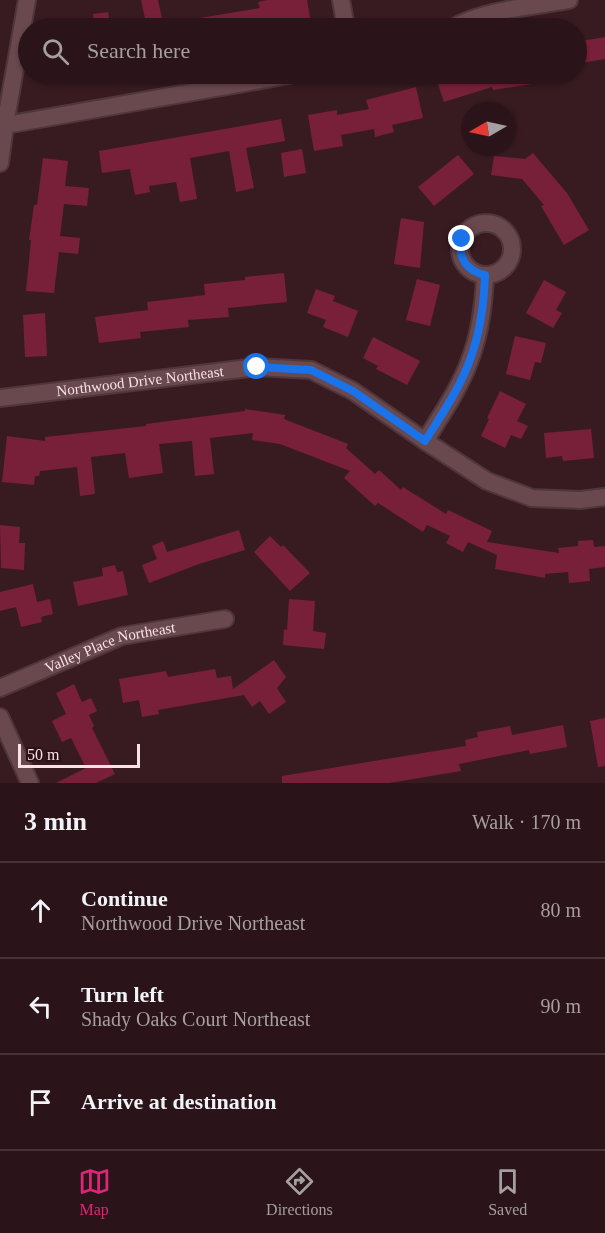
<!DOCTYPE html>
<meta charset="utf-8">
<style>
body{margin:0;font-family:"Times New Roman",serif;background:#362126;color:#f1f3f6}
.compass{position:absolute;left:461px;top:102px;width:54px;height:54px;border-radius:50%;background:#2a1419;box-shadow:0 2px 4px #0004;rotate:261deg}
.scale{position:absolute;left:18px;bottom:15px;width:122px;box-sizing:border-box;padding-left:6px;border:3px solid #f7e2e5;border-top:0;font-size:16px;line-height:21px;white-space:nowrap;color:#f7e2e5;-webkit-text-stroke:4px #2d1218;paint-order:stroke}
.stop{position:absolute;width:18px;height:18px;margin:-14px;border:4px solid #1a73e8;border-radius:50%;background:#fff}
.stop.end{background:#1a73e8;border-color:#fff;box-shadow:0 2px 6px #0008}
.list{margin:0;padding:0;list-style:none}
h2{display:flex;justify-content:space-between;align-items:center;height:78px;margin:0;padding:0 24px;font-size:26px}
h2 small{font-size:20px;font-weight:400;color:#a59ea2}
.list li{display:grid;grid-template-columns:39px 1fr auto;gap:18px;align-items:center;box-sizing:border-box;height:96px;padding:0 24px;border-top:2px solid #463338}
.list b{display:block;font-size:22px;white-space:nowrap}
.list p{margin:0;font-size:20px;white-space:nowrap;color:#a59ea2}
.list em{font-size:20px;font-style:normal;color:#a59ea2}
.icon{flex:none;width:33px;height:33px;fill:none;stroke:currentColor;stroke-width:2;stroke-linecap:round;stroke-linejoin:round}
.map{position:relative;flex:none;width:605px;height:783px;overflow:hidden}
.search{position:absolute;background:#2a1419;box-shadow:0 2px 4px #0004;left:18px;right:18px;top:18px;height:66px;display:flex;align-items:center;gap:15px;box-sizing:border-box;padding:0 21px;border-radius:33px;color:#a59ea2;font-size:22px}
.sheet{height:366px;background:#2a1419}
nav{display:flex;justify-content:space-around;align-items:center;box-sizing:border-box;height:84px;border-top:2px solid #463338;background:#2a1419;font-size:16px;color:#a59ea2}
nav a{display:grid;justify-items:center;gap:3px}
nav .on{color:#db2777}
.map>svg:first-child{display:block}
</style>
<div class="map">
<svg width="605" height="783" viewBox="0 0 605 783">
<rect width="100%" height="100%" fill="#381b21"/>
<g fill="#782039">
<path d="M141,0H158L164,28H147Z"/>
<path d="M268,0H307L311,24L293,27L292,21L249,28H182L181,21L260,8L258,2Z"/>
<path d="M108,12L111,28H95L93,14Z"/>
<path d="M605,37V59L576,64V42Z"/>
<path d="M449,74H550L551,81L493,90L492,87L444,102L436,78Z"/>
<path d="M416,87L423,118L392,125L394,132L375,137L374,129L341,135L343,146L314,151L308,115L337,110V115L369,109L366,100Z"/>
<path d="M281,119L285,141L246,148L254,188L236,192L229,151L190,158L197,199L180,202L176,182L149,186L150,192L135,195L130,169L102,173L99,151Z"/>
<path d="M302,149L306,173L284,177L281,153Z"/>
<path d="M533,153L567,193L589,230L564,245L541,206L544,205L522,179L491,175L494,156L525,159Z"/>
<path d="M458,155L474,174L434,206L418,187Z"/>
<path d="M43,158L68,161L65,186L89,188L87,206L64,204L60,236L80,238L78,254L59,252L54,293L26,291L31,240H29L34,205H37Z"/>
<path d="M401,218L424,222L420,268L394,264Z"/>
<path d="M284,273L287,302L228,308L229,317L188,320L189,327L140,332L141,338L99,343L95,317L148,310L147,302L205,295L204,284L245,280V277Z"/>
<path d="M417,279L440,285L430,326L406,320Z"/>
<path d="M544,280L566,292L556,310L562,313L553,328L526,313Z"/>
<path d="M316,289L335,296L333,301L358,311L348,337L323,327L326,320L307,313Z"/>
<path d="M45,313L47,356L25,357L23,315Z"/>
<path d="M515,336L546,343L541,363L535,362L530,380L506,374Z"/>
<path d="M373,337L420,361L407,385L376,369L378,366L363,358Z"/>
<path d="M500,391L526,404L517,421L528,426L521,439L511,435L505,448L481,436L489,419L487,418Z"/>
<path d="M245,409L285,415L284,419L348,444L346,448L375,474L379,470L401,490L403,487L446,514L448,510L492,531L487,542L559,553L558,548L578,546V541L593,540L594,547L605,546V567L589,569L590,581L569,583L568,572L545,574V578L495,569L497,555L468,542L463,552L446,543L450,536L427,525L423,532L378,503L375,506L344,478L350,471L280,444L252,440L253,433L210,438L214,474L195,476L192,441L159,444L163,473L129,478L125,453L91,457L95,494L80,496L77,467L40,471L39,476H35L34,485L2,482L7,436L45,441V437L146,426V424L245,411Z"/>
<path d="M591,429L594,458L563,461L562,456L546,458L544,433Z"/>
<path d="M0,525L20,527L19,543H25L24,570L1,568Z"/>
<path d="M239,530L245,550L199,564L149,583L142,565L157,559L152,546L163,541L167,552Z"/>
<path d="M270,536L281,547L283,545L310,573L290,591L254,552Z"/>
<path d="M115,565L117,572L123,571L128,595L78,606L73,582L103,576L102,568Z"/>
<path d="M33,584L37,602L50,599L53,614L41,617L42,622L21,627L16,607L0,611V592Z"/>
<path d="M289,599L315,601L313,631L326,633L324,649L283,645L284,629L287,630Z"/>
<path d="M274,660L286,677L277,688L286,702L269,714L260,701L252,707L244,695L158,710L159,714L142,717L139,700L123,703L119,679L166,671L168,677L215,669L217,678L231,676L233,689Z"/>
<path d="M74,684L82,702L91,698L97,711L89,715L94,726L92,728L115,774L96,783H56L86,768L71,738L62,742L52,721L66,714L56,693Z"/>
<path d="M605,718V766L598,767L590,721Z"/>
<path d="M563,725L567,747L530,754L529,750L459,764L461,771L389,783H282V776L466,746L465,740L478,737L477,732L510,726L512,735Z"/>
</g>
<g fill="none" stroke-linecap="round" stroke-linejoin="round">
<g stroke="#4e363a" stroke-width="20">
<g id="minor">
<path d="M341,0L346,28"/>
<path d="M452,28C487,9 531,7 569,0"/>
<path d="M0,126L295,74"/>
<path d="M0,163L5,125L27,0"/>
<circle cx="486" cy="249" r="26"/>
<path id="s1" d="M0,398L257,367L311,370L353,391L425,441L487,481L532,498L580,500L605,497"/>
<path d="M425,441C442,414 462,385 472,354C481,328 484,302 485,275"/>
<path id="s2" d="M0,688L122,636L225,619"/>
<path d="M0,717L30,783"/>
</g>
</g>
<use href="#minor" stroke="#69484e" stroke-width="16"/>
</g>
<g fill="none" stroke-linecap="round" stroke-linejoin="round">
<path stroke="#1a73e8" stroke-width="8" d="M257,367L311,370L353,391L425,441C442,414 462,385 472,354C481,328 484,302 485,275C467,271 457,258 462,239"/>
</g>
<g text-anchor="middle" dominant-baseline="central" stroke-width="4.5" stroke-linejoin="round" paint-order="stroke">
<g font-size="15" fill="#f7e2e5" stroke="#2d1218">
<text stroke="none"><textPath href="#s1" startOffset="141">Northwood Drive Northeast</textPath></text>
<text stroke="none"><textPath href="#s2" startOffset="118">Valley Place Northeast</textPath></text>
</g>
</g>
</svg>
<svg class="compass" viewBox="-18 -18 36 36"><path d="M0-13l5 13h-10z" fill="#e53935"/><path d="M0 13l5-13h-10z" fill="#a59ea2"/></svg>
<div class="scale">50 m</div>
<div class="stop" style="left:257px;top:367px"></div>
<div class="stop end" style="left:462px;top:239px"></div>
<div class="search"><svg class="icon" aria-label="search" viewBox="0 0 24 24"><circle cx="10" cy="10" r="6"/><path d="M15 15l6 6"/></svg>Search here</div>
</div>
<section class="sheet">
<h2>3 min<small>Walk · 170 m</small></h2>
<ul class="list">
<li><svg class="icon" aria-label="ahead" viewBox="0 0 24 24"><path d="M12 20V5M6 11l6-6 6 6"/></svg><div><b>Continue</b><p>Northwood Drive Northeast</p></div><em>80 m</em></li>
<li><svg class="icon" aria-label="left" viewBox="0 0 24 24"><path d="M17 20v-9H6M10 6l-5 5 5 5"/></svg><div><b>Turn left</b><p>Shady Oaks Court Northeast</p></div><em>90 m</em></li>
<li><svg class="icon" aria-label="arrive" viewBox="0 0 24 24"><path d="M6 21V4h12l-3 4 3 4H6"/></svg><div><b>Arrive at destination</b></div></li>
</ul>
</section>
<nav>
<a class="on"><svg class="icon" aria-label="map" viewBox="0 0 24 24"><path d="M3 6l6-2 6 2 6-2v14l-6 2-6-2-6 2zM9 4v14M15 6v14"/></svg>Map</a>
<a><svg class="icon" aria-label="directions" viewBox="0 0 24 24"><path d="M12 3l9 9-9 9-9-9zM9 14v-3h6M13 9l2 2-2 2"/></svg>Directions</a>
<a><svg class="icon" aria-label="saved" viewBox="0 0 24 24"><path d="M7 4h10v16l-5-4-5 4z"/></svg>Saved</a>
</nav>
